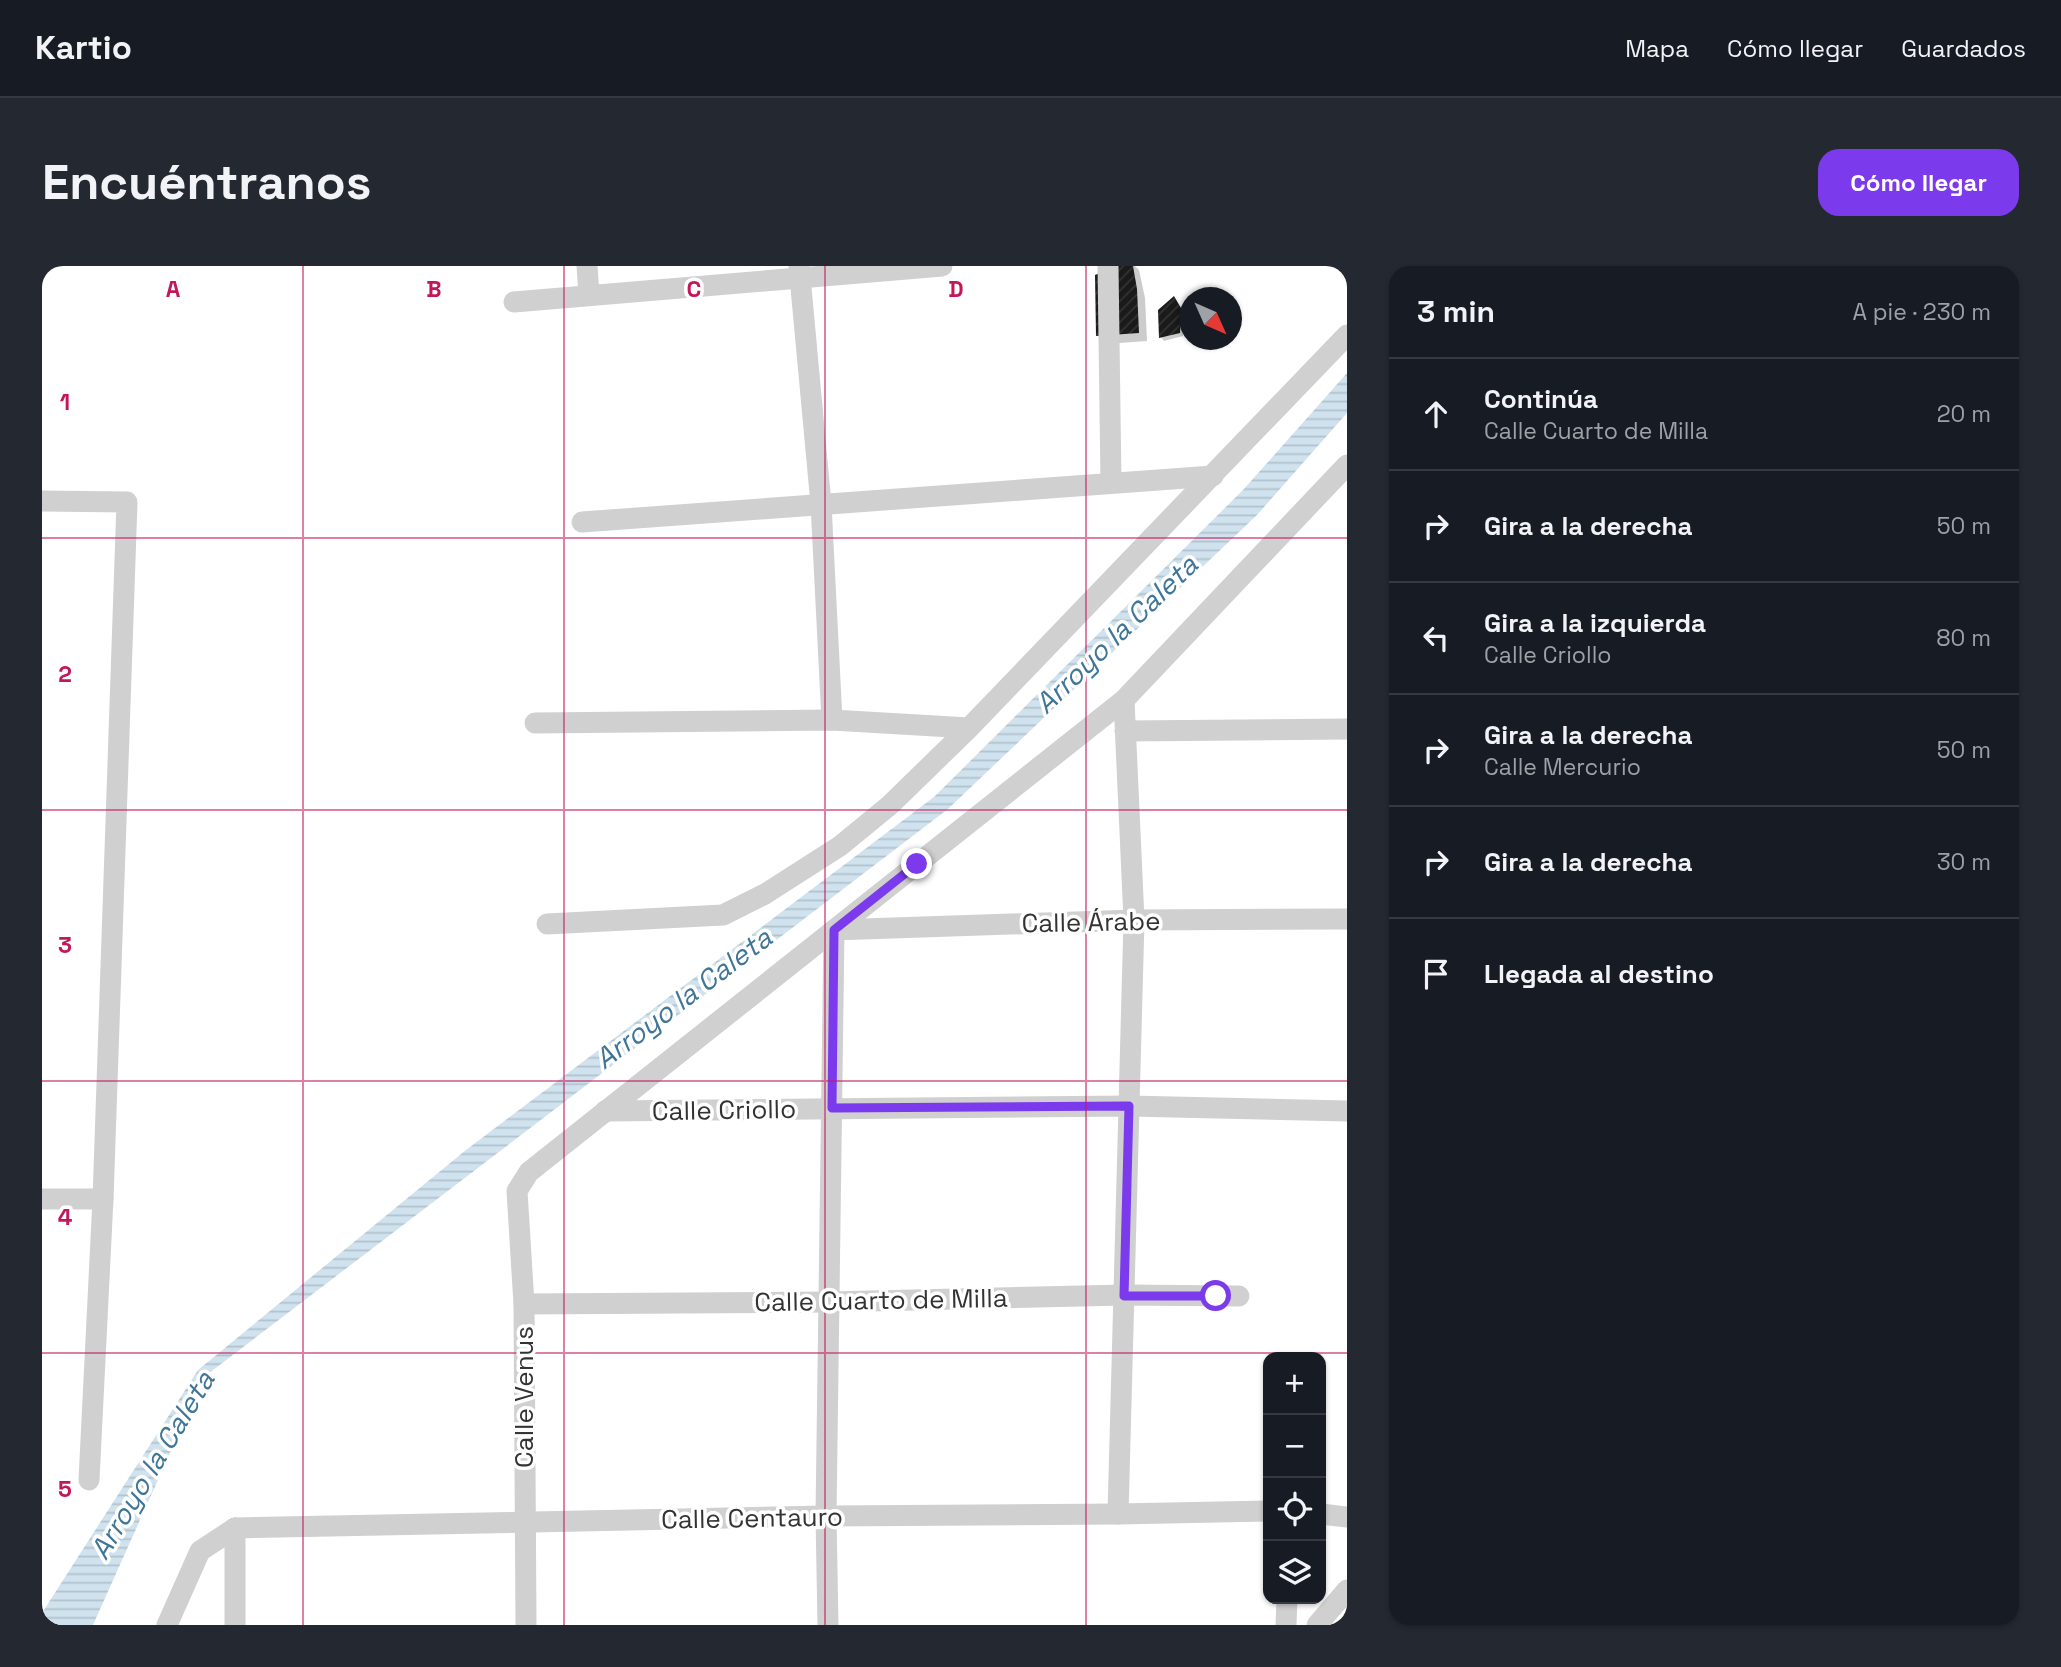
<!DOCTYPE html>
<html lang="es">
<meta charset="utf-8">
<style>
body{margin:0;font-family:"Space Grotesk",sans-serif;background:#242831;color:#f1f3f6}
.controls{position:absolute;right:21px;bottom:21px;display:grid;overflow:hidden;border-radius:14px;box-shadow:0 2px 5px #0004}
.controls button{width:63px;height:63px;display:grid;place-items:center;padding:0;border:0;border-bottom:2px solid #363941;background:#171b24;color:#f1f3f6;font:35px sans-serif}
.compass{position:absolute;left:1137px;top:21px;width:63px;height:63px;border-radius:50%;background:#171b24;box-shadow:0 2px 5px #0004;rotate:135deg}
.stop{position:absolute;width:21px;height:21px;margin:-16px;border:5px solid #7c3aed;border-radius:50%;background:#fff}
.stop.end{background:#7c3aed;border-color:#fff;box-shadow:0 2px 7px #0008}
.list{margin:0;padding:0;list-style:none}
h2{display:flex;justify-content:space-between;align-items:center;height:91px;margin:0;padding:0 28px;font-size:30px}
h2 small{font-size:23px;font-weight:400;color:#9ea1a6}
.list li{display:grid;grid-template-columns:46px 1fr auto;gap:21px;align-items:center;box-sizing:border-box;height:112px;padding:0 28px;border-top:2px solid #363941}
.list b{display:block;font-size:26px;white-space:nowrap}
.list p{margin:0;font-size:23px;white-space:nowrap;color:#9ea1a6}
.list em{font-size:23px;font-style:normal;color:#9ea1a6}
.icon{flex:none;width:38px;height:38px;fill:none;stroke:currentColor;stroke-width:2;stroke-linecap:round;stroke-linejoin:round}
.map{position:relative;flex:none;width:1305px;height:1359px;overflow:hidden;border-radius:21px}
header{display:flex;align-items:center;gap:42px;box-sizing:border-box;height:98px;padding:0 35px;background:#171b24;border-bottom:2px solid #363941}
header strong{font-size:33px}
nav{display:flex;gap:38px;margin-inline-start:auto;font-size:24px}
.intro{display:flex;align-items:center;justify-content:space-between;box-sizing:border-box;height:168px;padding:0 42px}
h1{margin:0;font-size:49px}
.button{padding:18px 32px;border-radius:21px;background:#7c3aed;color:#fff;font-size:24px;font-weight:700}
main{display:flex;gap:42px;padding:0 42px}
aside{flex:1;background:#171b24;border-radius:21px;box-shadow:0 2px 5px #0004}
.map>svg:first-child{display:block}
</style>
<header>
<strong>Kartio</strong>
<nav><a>Mapa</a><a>Cómo llegar</a><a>Guardados</a></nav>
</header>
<div class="intro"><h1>Encuéntranos</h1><a class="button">Cómo llegar</a></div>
<main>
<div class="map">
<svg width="1305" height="1359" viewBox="0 0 1305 1359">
<defs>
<pattern id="water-rules" width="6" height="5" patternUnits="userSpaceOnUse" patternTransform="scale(1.75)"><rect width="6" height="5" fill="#cfe2ee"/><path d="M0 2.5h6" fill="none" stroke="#b2c2cd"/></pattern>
<pattern id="building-hatch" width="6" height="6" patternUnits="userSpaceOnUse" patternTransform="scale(1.75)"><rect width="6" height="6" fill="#1a1a1a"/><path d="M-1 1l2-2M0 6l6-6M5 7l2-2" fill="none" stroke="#333"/></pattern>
</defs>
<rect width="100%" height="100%" fill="#fff"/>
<path fill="url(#water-rules)" d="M1305,107V147L1215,249L906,543L162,1111L51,1359H0V1347L156,1104L424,884L892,531L1201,224Z"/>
<g fill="#0003">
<path d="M1080,0H1093L1097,4L1103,32L1105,75L1064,78L1056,70Z"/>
<path d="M1132,33L1142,47L1141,70L1122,75L1119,71Z"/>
</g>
<g fill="url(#building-hatch)">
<path d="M1075,0H1091L1095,23L1097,67L1054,70L1053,9Z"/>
<path d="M1132,30L1139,42L1138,67L1117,72L1116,44Z"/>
</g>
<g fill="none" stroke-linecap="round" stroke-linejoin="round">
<g stroke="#d0d0d0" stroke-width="21">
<path d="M545,0L547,29"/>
<path d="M757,0L779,238L790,454"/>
<path d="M1066,0L1069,217"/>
<path d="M472,36L900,0"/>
<path d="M0,235L85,236L61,933L47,1214"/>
<path d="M540,256L1171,210"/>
<path d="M493,457L790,454L927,462"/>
<path d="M1083,465L1305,463"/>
<path d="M505,658L681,649L723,628L798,580L848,539L927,462L1305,69"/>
<path d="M563,845L1087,840L1305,845"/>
<path d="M0,933H61"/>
<path d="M482,1038L787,1036L1082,1029L1197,1030"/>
<path d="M1076,1248L1092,654L1082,434"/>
<path d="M1279,1248L1305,1251"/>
<path d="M193,1262L784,1250L1076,1248L1226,1245"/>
<path d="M125,1359L158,1285L193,1262"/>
<path d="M193,1359V1262"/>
<path d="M484,1359L482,1038L475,925L487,906L1082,434L1305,199"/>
<path d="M786,1359L784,1250L792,664L1092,654L1305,653"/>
<path d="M1244,1359L1245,1333"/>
<path d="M1275,1359L1305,1324"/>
</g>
</g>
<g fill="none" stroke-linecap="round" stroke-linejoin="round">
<path stroke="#7c3aed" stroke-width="9" d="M875,598L792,664L790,842L1087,840L1082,1030H1174"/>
</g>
<path fill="none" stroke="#c2185b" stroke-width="2" stroke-opacity="0.55" d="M261,0V1359M522,0V1359M783,0V1359M1044,0V1359M0,272H1305M0,544H1305M0,815H1305M0,1087H1305"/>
<g text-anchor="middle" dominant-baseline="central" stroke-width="7" stroke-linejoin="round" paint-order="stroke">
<g font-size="26" fill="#333" stroke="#fff">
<text transform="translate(1049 656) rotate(-1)">Calle Árabe</text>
<text transform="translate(682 844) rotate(-1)">Calle Criollo</text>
<text transform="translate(839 1034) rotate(-1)">Calle Cuarto de Milla</text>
<text transform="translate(482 1131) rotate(-90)">Calle Venus</text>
<text transform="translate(710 1252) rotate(-1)">Calle Centauro</text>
</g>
<g font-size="28" font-style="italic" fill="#3f7597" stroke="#fff">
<text transform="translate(1074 368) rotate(-44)">Arroyo la Caleta</text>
<text transform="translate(641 732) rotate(-37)">Arroyo la Caleta</text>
<text transform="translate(110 1199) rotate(-59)">Arroyo la Caleta</text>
</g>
</g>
<g font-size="23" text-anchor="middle" font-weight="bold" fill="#c2185b" stroke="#fff" stroke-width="7" stroke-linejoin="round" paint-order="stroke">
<text x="131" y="31">A</text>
<text x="392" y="31">B</text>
<text x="652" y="31">C</text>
<text x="914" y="31">D</text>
<text x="23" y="144">1</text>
<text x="23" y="416">2</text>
<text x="23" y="687">3</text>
<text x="23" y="959">4</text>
<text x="23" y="1231">5</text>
</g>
</svg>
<div class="controls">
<button>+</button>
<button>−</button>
<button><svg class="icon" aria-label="locate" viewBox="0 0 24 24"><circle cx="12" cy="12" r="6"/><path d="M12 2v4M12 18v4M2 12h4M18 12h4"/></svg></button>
<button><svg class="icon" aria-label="layers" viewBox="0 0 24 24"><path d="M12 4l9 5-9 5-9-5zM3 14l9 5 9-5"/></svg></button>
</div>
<svg class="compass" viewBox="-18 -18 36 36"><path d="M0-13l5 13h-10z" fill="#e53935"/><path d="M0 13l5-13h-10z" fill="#9ea1a6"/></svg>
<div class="stop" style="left:1174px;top:1030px"></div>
<div class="stop end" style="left:875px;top:598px"></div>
</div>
<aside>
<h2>3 min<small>A pie · 230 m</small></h2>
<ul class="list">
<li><svg class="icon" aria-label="ahead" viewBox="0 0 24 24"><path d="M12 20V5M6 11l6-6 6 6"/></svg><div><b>Continúa</b><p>Calle Cuarto de Milla</p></div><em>20 m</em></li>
<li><svg class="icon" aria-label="right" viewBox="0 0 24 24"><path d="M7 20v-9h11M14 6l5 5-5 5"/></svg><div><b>Gira a la derecha</b></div><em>50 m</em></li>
<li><svg class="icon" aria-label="left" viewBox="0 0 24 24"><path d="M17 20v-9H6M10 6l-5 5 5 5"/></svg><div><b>Gira a la izquierda</b><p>Calle Criollo</p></div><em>80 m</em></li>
<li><svg class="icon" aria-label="right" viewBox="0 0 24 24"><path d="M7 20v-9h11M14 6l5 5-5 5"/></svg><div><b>Gira a la derecha</b><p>Calle Mercurio</p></div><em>50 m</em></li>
<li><svg class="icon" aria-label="right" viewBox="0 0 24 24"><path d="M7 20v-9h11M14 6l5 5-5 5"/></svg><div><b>Gira a la derecha</b></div><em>30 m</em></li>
<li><svg class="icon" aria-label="arrive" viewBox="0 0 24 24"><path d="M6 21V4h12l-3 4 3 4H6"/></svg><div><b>Llegada al destino</b></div></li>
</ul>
</aside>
</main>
